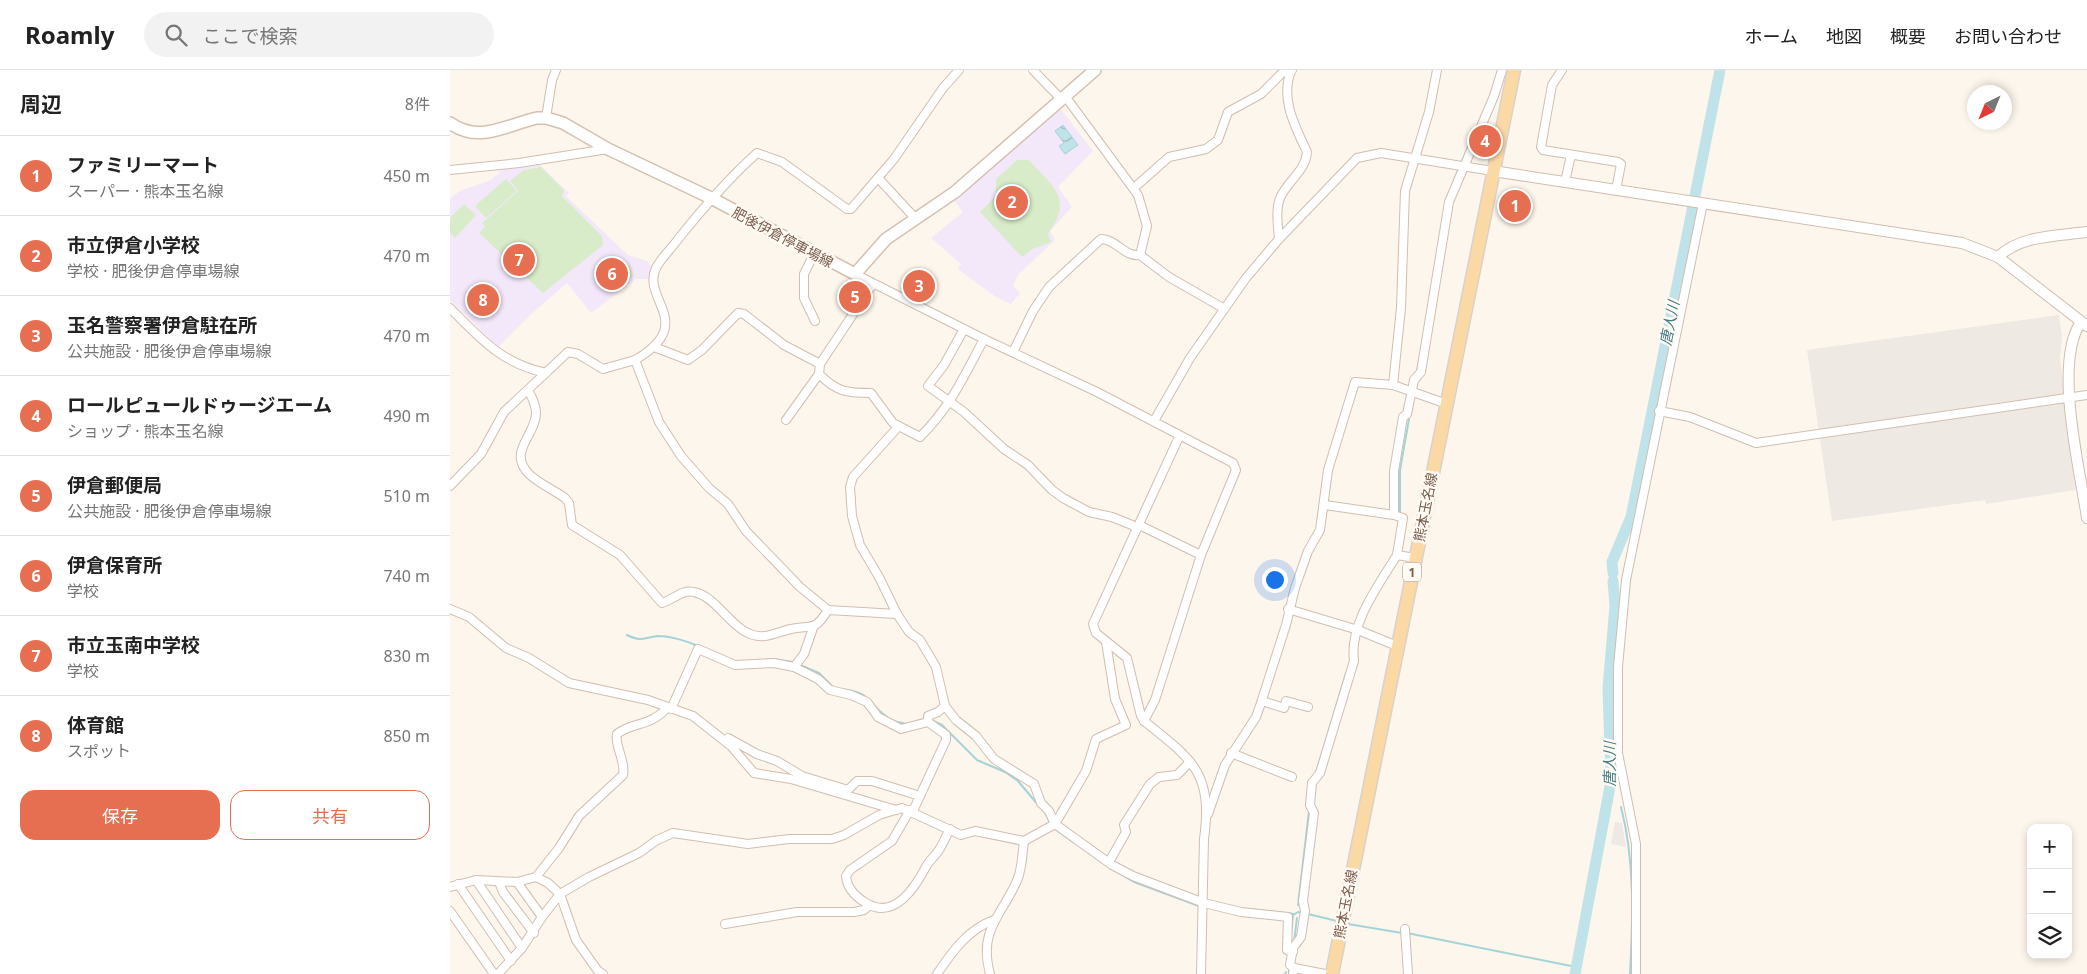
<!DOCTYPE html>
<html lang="ja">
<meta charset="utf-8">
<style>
body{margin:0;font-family:"Noto Sans","Noto Sans JP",sans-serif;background:#f2f2f2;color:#222}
.controls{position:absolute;right:15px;bottom:15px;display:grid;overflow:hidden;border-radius:10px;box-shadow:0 2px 8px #0003}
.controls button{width:45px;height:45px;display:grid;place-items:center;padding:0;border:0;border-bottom:1px solid #e0e0e0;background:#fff;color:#222;font:25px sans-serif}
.compass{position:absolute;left:1517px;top:15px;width:45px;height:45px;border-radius:50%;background:#fff;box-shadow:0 2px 8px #0003;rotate:223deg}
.you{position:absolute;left:824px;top:509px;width:18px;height:18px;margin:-12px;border:4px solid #fff;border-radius:50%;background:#1a73e8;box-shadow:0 0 0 8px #1a73e833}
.badge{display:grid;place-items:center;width:32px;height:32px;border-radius:50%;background:#e76f51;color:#fff;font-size:16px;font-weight:700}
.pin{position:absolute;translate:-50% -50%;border:2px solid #fff;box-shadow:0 1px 5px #0006}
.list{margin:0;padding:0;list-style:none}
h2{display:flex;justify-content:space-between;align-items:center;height:65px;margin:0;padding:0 20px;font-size:21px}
h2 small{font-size:16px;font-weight:400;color:#767676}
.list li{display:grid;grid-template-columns:32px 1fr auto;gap:15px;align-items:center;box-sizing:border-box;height:80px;padding:0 20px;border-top:1px solid #e0e0e0}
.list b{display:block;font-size:19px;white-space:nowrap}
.list p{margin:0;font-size:16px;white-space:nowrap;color:#767676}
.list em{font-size:16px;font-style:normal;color:#767676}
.actions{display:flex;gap:10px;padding:15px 20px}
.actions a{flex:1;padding:11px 0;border:1px solid #e76f51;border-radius:15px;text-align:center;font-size:18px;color:#e76f51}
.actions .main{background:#e76f51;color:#fff}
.icon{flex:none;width:28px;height:28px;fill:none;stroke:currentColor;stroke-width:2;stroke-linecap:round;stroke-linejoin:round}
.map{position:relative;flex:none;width:1637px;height:904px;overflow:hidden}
header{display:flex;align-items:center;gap:30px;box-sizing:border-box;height:70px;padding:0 25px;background:#fff;border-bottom:1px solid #e0e0e0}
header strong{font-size:24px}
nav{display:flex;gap:28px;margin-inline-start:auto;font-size:18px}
.search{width:350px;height:45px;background:#f2f2f2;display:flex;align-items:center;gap:12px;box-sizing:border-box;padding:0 18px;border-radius:28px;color:#767676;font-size:19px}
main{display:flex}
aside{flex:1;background:#fff}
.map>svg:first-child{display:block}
</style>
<header>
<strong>Roamly</strong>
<div class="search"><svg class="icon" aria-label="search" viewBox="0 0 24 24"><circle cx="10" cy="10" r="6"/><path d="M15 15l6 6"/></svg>ここで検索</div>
<nav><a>ホーム</a><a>地図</a><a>概要</a><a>お問い合わせ</a></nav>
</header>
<main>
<aside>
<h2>周辺<small>8件</small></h2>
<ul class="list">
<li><span class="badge">1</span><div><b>ファミリーマート</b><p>スーパー · 熊本玉名線</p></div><em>450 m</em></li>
<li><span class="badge">2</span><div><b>市立伊倉小学校</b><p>学校 · 肥後伊倉停車場線</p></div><em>470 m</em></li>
<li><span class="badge">3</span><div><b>玉名警察署伊倉駐在所</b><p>公共施設 · 肥後伊倉停車場線</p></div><em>470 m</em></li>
<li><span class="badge">4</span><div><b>ロールピュールドゥージエーム</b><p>ショップ · 熊本玉名線</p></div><em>490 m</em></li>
<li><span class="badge">5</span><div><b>伊倉郵便局</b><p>公共施設 · 肥後伊倉停車場線</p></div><em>510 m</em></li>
<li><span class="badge">6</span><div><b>伊倉保育所</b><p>学校</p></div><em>740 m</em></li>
<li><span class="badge">7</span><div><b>市立玉南中学校</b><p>学校</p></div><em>830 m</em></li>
<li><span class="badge">8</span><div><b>体育館</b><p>スポット</p></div><em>850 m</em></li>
</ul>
<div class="actions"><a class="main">保存</a><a>共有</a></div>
</aside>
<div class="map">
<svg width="1637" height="904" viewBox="0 0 1637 904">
<defs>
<pattern id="water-waves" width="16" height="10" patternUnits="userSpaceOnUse" patternTransform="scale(1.25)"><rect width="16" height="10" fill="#bfe3e8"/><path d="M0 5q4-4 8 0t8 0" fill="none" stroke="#a0bbbe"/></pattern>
</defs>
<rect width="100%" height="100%" fill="#fdf6ec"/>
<g fill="#efe9e4">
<path d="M1609,245L1612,265L1610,288L1626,420L1536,434L1535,430L1382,451L1357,280Z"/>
<path d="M1165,752L1172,753L1176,777L1161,774Z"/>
</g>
<g fill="#f3e8fa">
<path d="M610,38L643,81L608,117L622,137L600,161L605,170L568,205L563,216L570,223L561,234L543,225L508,199L511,194L481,168L513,142L502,128Z"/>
<path d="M89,94L119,123L116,126L178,185L197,191L203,199L200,209H186L141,243L117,213L79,246L48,277L0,230V128L10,121L41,110L54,97Z"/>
</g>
<g fill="#d8ecc9">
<path d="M567,90H579C603,117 624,128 598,164L601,172L583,179L572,187L530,142L546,126V109Z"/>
<path d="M91,97L114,120L112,126L152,166L153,175L93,223L29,163L35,157L32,153L68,121L60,111L74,100Z"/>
<path d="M56,109L67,121L36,148L25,136Z"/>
<path d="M14,134L26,145L5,168L0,163V148Z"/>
<path d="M169,187L181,197L183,207L170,215L166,211L161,215L150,211L145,205L163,188Z"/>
</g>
<path fill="url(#water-waves)" stroke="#a5d3da" d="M613,55L628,75L615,84L609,76L614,73L605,61Z"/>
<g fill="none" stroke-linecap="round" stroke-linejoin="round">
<g stroke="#a5d3da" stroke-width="2">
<path d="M1011,94L1037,34"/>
<path d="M1005,108L1009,98"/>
<path d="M967,301L970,286"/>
<path d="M950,445V400L959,349"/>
<path d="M177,565C194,573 193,567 208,566C220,566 237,571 248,576"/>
<path d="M316,590L323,589L343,592"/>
<path d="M350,595L369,603L383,617"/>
<path d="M390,619C422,622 416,632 437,647"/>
<path d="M481,650L492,655L527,690L555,702L568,711L589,736"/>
<path d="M443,651L457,654L474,649"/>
<path d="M866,703L896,603"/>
<path d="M1159,730L1162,732"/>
<path d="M1171,737C1185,791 1183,849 1180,904"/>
<path d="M594,741L600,752"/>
<path d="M605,759L623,772"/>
<path d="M662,799L684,812L749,836"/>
<path d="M848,835L859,741"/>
<path d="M799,839L844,844"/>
<path d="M858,844L887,851"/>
<path d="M898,854L952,863"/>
<path d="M957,863L1126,897"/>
<path d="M841,864L843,845L848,842L853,843"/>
<path d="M844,872L847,848"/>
<path d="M835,904L836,902"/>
<path d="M839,904V899"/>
</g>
<g stroke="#bfe3e8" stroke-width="11">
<path d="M1163,503L1162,492L1181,447L1270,0"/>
<path d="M1125,904L1161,711L1158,618L1165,536L1163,511"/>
</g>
<g stroke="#d1beb0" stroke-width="10">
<g id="minor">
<path d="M583,0L612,30"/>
<path d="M1112,0L1102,15L1091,77L1093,80L1168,92L1171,94L1166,120"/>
<path d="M615,26L688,125L697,156L690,185"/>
<path d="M96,48L102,10L106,0"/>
<path d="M0,100L69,93L158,79"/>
<path d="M428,108L466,149"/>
<path d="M1115,112L1121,85"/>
<path d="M684,118L719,87L756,79L768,70L778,42L811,24L832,3L842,0"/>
<path d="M829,169C828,156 825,138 831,126C839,110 856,100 857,82C845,56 830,29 841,1"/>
<path d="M364,184L354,204V228L365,251"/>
<path d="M405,204L534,269L647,322L783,393L786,400L751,485L705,630L694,651"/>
<path d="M0,238C31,269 51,293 96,303"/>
<path d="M514,259L494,295L478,316L514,342L554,379L578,395L602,420L613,428L639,442L662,447L682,455L687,459"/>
<path d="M204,277L238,290L252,280L288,243L294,244L334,275L370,294L423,214"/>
<path d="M563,282L583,241L599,217L651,169C666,169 674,187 690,185L719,207L773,238"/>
<path d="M185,290C248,253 191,230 206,198C211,188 222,178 229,168C253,138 278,109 307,83L332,92L397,139H401L444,89L493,18L509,0"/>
<path d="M370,294L369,304C387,322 396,323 421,323L443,353L470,367C501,336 513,308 534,269"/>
<path d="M943,315L951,238L955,121L979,42L987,0"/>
<path d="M78,320C82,327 86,335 86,343C86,365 57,382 79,404C88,413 104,420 115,428L119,433L122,455L170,485L212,533C223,530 232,519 244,522C270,527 285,570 315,566C323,565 332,561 341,559C363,555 365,561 378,540"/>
<path d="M1209,341L1240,347L1306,373L1637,325"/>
<path d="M336,350L369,304"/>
<path d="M704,351L740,288L796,208L829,169L907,88L931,83L1043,101"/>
<path d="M448,357L403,407L400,417L402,446L410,475L429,507L447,544L459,562L470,570L486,597L495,636L506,650L526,666L544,689L584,714L591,733L599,741L605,754L662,795L683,806L754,833L791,842L838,847L837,880L843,882"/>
<path d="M729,367L643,554L646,563L677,588L691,646L694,651C743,690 763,703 754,769L751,904"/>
<path d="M0,416L31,384L54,342L118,282L128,284L153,299L185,290L209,352L231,386L259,418L278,434L296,461L350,517L378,540L447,544"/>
<path d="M875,435L944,445"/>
<path d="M689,455L751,485"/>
<path d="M947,485L965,488"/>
<path d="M0,539L19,547L56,578L79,588L119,613L198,630L243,646L281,676L304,703L341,709L446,740"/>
<path d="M838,539L908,560L947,576"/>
<path d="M344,597L354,584L363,558"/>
<path d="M812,631L834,638L836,631L858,637"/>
<path d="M221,639L248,579L285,595L324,593L344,597L368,609L380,620L401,625L417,632L428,647L451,659L478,652"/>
<path d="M478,652V646L488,642L495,636"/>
<path d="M278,668L307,684L327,691L352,706L398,720L407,711H422L470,726"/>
<path d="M781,683L842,707"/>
<path d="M460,740L442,771L400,800L396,806C397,819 406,827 416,833C445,851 466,816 477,795C480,790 485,786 489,780C493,774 496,766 500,759"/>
<path d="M463,741L496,670V665L478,652"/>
<path d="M758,744L775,695L806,647L811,633L836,555L845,518L858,481L870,460L878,400L905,312L943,315L997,334"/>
<path d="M659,792L676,762L674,755L700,714L709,707L727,705L740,692"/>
<path d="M86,807L109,778L129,746L173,705C176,690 164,676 167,664C183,651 199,658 218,637"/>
<path d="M26,810L72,878"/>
<path d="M49,812L53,822L84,863"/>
<path d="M67,812L92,847"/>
<path d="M8,814L61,891"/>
<path d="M0,817L26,810L67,812L86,807L98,813L110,824L126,870L148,901L153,904"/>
<path d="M0,841L44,904"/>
<path d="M275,854L347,842H404L414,840L420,835"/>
<path d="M955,859L958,904"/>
<path d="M844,898L875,904"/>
<path d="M48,904L72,878L92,847L110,824L139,807L189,783L207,770L223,763L298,774L339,769H382L394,765L429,745L452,738L511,765L525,761L574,771L605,754L636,701L646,669L676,655L665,629L656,572"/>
<path d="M487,904C502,882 518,859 544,850"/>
<path d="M540,904C529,863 548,849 564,817C572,803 572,786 574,771"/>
<path d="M843,904L844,898L840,895L843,878L851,867L855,841L853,831L864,743L860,735L862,713L870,703L904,591C899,554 928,516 947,485L953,448L944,445V401L953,347L957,344L964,310L971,302L999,132L1044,26L1052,0"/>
<path d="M1186,904V774L1168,683V597L1176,510L1253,133"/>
</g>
</g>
<g stroke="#d1beb0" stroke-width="12">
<g id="tertiary">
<path d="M1043,101L1512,173L1548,187L1637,256"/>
<path d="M1548,187C1571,165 1607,166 1637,162"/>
<path d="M1631,252C1603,292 1630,400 1637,448"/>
</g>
</g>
<g stroke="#d6c0b0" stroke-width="14">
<path id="secondary" d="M0,53C29,74 56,55 87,48H96L113,53L158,79L261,128L405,204L436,169L505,122L645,0"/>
</g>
<g stroke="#dad1cd" stroke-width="15">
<path id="primary" d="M882,904L1064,0"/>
</g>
<use href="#minor" stroke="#fff" stroke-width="8"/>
<use href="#tertiary" stroke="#fff" stroke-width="10"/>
<use href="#secondary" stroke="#fff" stroke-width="11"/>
<use href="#primary" stroke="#fbd9a5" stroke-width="12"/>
</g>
<g text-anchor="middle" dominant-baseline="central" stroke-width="5" stroke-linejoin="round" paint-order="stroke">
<rect fill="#fffaf3" stroke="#a28b7f" stroke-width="1" x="953" y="492.5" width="18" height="19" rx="4"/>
<g font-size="12" font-weight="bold" fill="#7a5c4d">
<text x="962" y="502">1</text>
</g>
<g font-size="14" fill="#7a5c4d" stroke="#fffaf3">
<text transform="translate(333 167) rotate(28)">肥後伊倉停車場線</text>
<text transform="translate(975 437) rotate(-79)">熊本玉名線</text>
<text transform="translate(895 834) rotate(-79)">熊本玉名線</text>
</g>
<g font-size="15" font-style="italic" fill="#437c86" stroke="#fffaf3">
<text transform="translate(1219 253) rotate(-79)">唐人川</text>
<text transform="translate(1159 694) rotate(-90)">唐人川</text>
</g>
</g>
</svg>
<div class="controls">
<button>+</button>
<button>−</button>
<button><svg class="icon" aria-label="layers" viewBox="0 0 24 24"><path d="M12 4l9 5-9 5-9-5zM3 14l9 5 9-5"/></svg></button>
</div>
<svg class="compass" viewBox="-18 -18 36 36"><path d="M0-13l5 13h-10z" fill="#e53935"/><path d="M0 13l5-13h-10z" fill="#767676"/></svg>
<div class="you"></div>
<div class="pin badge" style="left:1065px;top:136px">1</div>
<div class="pin badge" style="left:562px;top:132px">2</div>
<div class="pin badge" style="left:469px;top:216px">3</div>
<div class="pin badge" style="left:1035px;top:71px">4</div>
<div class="pin badge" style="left:405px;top:227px">5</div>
<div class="pin badge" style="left:162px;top:204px">6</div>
<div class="pin badge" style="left:69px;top:190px">7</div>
<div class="pin badge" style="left:33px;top:230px">8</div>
</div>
</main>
